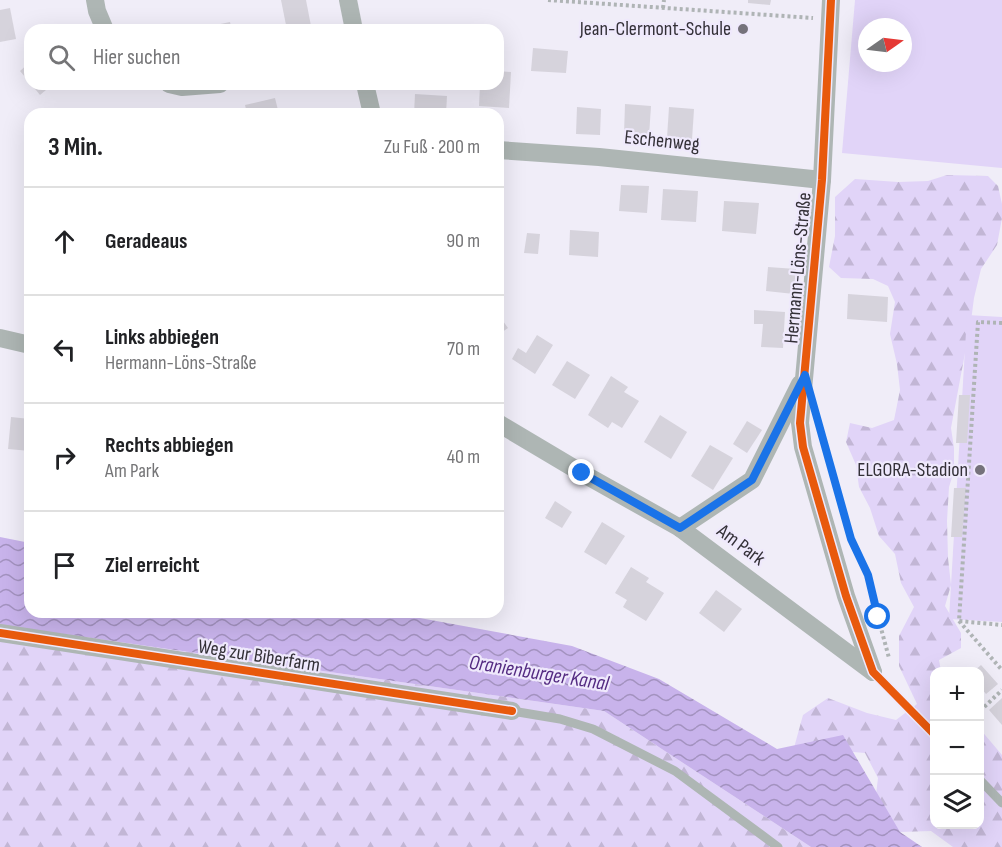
<!DOCTYPE html>
<html lang="de">
<meta charset="utf-8">
<style>
body{margin:0;font-family:"Sofia Sans Condensed",sans-serif;background:#f6f6f6;color:#202124}
.controls{position:absolute;right:18px;bottom:18px;display:grid;overflow:hidden;border-radius:12px;box-shadow:0 6px 24px #0002}
.controls button{width:54px;height:54px;display:grid;place-items:center;padding:0;border:0;border-bottom:2px solid #e0e0e0;background:#fff;color:#202124;font:30px sans-serif}
.compass{position:absolute;left:858px;top:18px;width:54px;height:54px;border-radius:50%;background:#fff;box-shadow:0 6px 24px #0002;rotate:76deg}
.stop{position:absolute;width:18px;height:18px;margin:-14px;border:4px solid #1a73e8;border-radius:50%;background:#fff}
.stop.end{background:#1a73e8;border-color:#fff;box-shadow:0 2px 6px #0008}
.list{margin:0;padding:0;list-style:none}
h2{display:flex;justify-content:space-between;align-items:center;height:78px;margin:0;padding:0 24px;font-size:26px}
h2 small{font-size:20px;font-weight:400;color:#757577}
.list li{display:grid;grid-template-columns:39px 1fr auto;gap:18px;align-items:center;box-sizing:border-box;height:108px;padding:0 24px;border-top:2px solid #e0e0e0}
.list b{display:block;font-size:22px;white-space:nowrap}
.list p{margin:0;font-size:20px;white-space:nowrap;color:#757577}
.list em{font-size:20px;font-style:normal;color:#757577}
.icon{flex:none;width:33px;height:33px;fill:none;stroke:currentColor;stroke-width:2;stroke-linecap:round;stroke-linejoin:round}
.map{position:relative;flex:none;width:1002px;height:847px;overflow:hidden}
.search{position:absolute;background:#fff;box-shadow:0 6px 24px #0002;left:24px;top:24px;width:480px;height:66px;display:flex;align-items:center;gap:15px;box-sizing:border-box;padding:0 21px;border-radius:18px;color:#757577;font-size:22px}
.panel{position:absolute;background:#fff;box-shadow:0 6px 24px #0002;left:24px;top:108px;width:480px;height:510px;border-radius:18px}
.map>svg:first-child{display:block}
</style>
<div class="map">
<svg width="1002" height="847" viewBox="0 0 1002 847">
<defs>
<pattern id="forest-firs" width="22" height="20" patternUnits="userSpaceOnUse" patternTransform="scale(1.5)"><rect width="22" height="20" fill="#e1d4f8"/><path d="M5 1l3.5 6h-7zM16 11l3.5 6h-7z" fill="#c2b6d5"/></pattern>
<pattern id="water-waves" width="16" height="10" patternUnits="userSpaceOnUse" patternTransform="scale(1.5)"><rect width="16" height="10" fill="#c8b3eb"/><path d="M0 5q4-4 8 0t8 0" fill="none" stroke="#a392bf"/></pattern>
</defs>
<rect width="100%" height="100%" fill="#f0edf8"/>
<g fill="url(#forest-firs)">
<path d="M947,175L988,176L998,186L1002,204V218L997,245L981,269L974,298L971,321L951,428L954,448V471L949,487L947,521L948,558L951,585L945,606L961,633V648L939,660L941,671L934,672V824H980V729L1002,755V847H953L931,831L900,832L875,803L878,778L865,753L830,750L792,755L803,715L828,698L867,713L896,720L917,704L899,666V636L914,607L901,583L895,554L879,536L870,508L859,487L856,465L846,442L850,423L872,428L894,420L900,390L897,364L890,334L895,302L888,286L873,279L841,278L829,267L835,236V197L855,179L898,182L928,181Z"/>
<path d="M0,625L604,711L811,847H0Z"/>
</g>
<g fill="#e1d4f8" fill-rule="evenodd">
<path d="M855,0H1002V168L842,153ZM867,27H903V63H867Z"/>
<path d="M967,315L1002,317V622L949,619Z"/>
</g>
<path fill="url(#water-waves)" d="M0,537L30,543V612H387L572,646L659,679L777,749L843,735L900,832L922,847H811L604,711L0,625Z"/>
<g fill="#d6d3dc">
<path d="M281,0H306L311,26L287,30Z"/>
<path d="M748,0H771L770,5L748,3Z"/>
<path d="M10,8L16,39L0,42V10Z"/>
<path d="M230,22L232,30H206V27Z"/>
<path d="M533,48L568,51L566,73L531,71Z"/>
<path d="M30,62V83L20,71Z"/>
<path d="M498,71L511,72L509,108L479,106L480,84H498Z"/>
<path d="M31,84H53L40,95Z"/>
<path d="M415,94L447,96L446,114H414Z"/>
<path d="M275,98L279,114H247L245,105Z"/>
<path d="M625,104L651,106L649,136L624,134Z"/>
<path d="M577,107L601,109L600,135L576,134Z"/>
<path d="M669,107L694,109L692,140L667,138Z"/>
<path d="M621,185L649,186L647,213L619,211Z"/>
<path d="M663,189L698,191L696,222L661,220Z"/>
<path d="M724,201L759,203L756,234L722,231Z"/>
<path d="M570,230L599,232L598,257L569,255Z"/>
<path d="M527,233L540,234L538,254L524,253Z"/>
<path d="M768,267L796,269L794,294L766,291Z"/>
<path d="M848,294L888,297L887,322L847,319Z"/>
<path d="M754,310L785,312L783,348L761,347L763,324H754Z"/>
<path d="M498,314L508,328L498,335Z"/>
<path d="M537,335L553,345L535,374L512,359L518,348L526,353Z"/>
<path d="M567,361L590,375L575,399L552,385Z"/>
<path d="M611,376L628,387L624,392L639,401L622,428L612,422L608,428L588,415Z"/>
<path d="M959,395H970L967,443H956Z"/>
<path d="M660,415L687,432L671,459L644,442Z"/>
<path d="M11,417L30,419V451L8,449Z"/>
<path d="M747,421L762,430L747,453L733,444Z"/>
<path d="M710,445L733,458L713,490L691,476Z"/>
<path d="M954,488H966L962,537H951Z"/>
<path d="M555,501L572,512L562,528L545,518Z"/>
<path d="M602,522L625,536L606,565L584,552Z"/>
<path d="M631,567L649,578L646,582L664,593L646,621L623,607L627,600L615,593Z"/>
<path d="M716,590L742,609L724,632L699,613Z"/>
<path d="M981,665L998,684L986,694L980,687V672H973Z"/>
<path d="M1002,698V725L989,710Z"/>
</g>
<g fill="none" stroke-linecap="round" stroke-linejoin="round">
<g stroke="#afb4b5" stroke-width="4" stroke-dasharray="3 3" stroke-linecap="butt">
<path d="M548,0L813,18"/>
<path d="M663,8L664,0"/>
<path d="M1002,323L978,322L959,621L1002,625"/>
<path d="M821,430L851,539L868,575L878,617L889,658"/>
<path d="M959,621L1002,670"/>
<path d="M980,711L1002,690"/>
</g>
<g stroke="#aeb6b4" stroke-width="9">
<path d="M873,672L934,734"/>
<path d="M512,711L560,719L593,729L675,771L778,847"/>
<path d="M980,780L1002,803"/>
</g>
<g stroke="#aeb6b4" stroke-width="18">
<path d="M95,0L97,11L105,30"/>
<path d="M348,0L354,30"/>
<path d="M831,0L822,180L800,423L803,447L846,596L873,672"/>
<path d="M169,84L182,87L220,84"/>
<path d="M365,84L372,114"/>
<path d="M498,150L599,157L822,180"/>
<path d="M0,338L30,345"/>
<path d="M498,423L582,473L680,528L873,672"/>
<path d="M680,528L752,480L800,384"/>
<path d="M0,633L512,711"/>
</g>
<g stroke="#efe9fc" stroke-width="11">
<g id="cycleway">
<path d="M831,0L822,180L800,423L803,447L846,596L873,672L934,734"/>
<path d="M0,633L512,711"/>
</g>
</g>
<use href="#cycleway" stroke="#e8590c" stroke-width="8"/>
</g>
<g fill="none" stroke-linecap="round" stroke-linejoin="round">
<path stroke="#1a73e8" stroke-width="8" d="M582,473L680,528L752,480L805,375L851,539L868,575L878,617"/>
</g>
<g fill="#75727b" stroke="#efe9fc" stroke-width="2">
<circle cx="743" cy="29" r="6"/>
<circle cx="980" cy="470" r="6"/>
</g>
<g text-anchor="middle" dominant-baseline="central" stroke-width="4.5" stroke-linejoin="round" paint-order="stroke">
<g font-size="20" fill="#333037" stroke="#efe9fc" text-anchor="end">
<text x="731" y="29">Jean-Clermont-Schule</text>
<text x="968" y="470">ELGORA-Stadion</text>
</g>
<g font-size="20" fill="#333037" stroke="#efe9fc">
<text transform="translate(662 141) rotate(6)">Eschenweg</text>
<text transform="translate(798 268) rotate(-85)">Hermann-Löns-Straße</text>
<text transform="translate(741 545) rotate(37)">Am Park</text>
<text transform="translate(259 656) rotate(9)">Weg zur Biberfarm</text>
</g>
<g font-size="21" font-style="italic" fill="#542b82" stroke="#efe9fc">
<text transform="translate(539 673) rotate(9)">Oranienburger Kanal</text>
</g>
</g>
</svg>
<div class="controls">
<button>+</button>
<button>−</button>
<button><svg class="icon" aria-label="layers" viewBox="0 0 24 24"><path d="M12 4l9 5-9 5-9-5zM3 14l9 5 9-5"/></svg></button>
</div>
<svg class="compass" viewBox="-18 -18 36 36"><path d="M0-13l5 13h-10z" fill="#e53935"/><path d="M0 13l5-13h-10z" fill="#757577"/></svg>
<div class="stop" style="left:878px;top:617px"></div>
<div class="stop end" style="left:582px;top:473px"></div>
<div class="search"><svg class="icon" aria-label="search" viewBox="0 0 24 24"><circle cx="10" cy="10" r="6"/><path d="M15 15l6 6"/></svg>Hier suchen</div>
<section class="panel">
<h2>3 Min.<small>Zu Fuß · 200 m</small></h2>
<ul class="list">
<li><svg class="icon" aria-label="ahead" viewBox="0 0 24 24"><path d="M12 20V5M6 11l6-6 6 6"/></svg><div><b>Geradeaus</b></div><em>90 m</em></li>
<li><svg class="icon" aria-label="left" viewBox="0 0 24 24"><path d="M17 20v-9H6M10 6l-5 5 5 5"/></svg><div><b>Links abbiegen</b><p>Hermann-Löns-Straße</p></div><em>70 m</em></li>
<li><svg class="icon" aria-label="right" viewBox="0 0 24 24"><path d="M7 20v-9h11M14 6l5 5-5 5"/></svg><div><b>Rechts abbiegen</b><p>Am Park</p></div><em>40 m</em></li>
<li><svg class="icon" aria-label="arrive" viewBox="0 0 24 24"><path d="M6 21V4h12l-3 4 3 4H6"/></svg><div><b>Ziel erreicht</b></div></li>
</ul>
</section>
</div>
